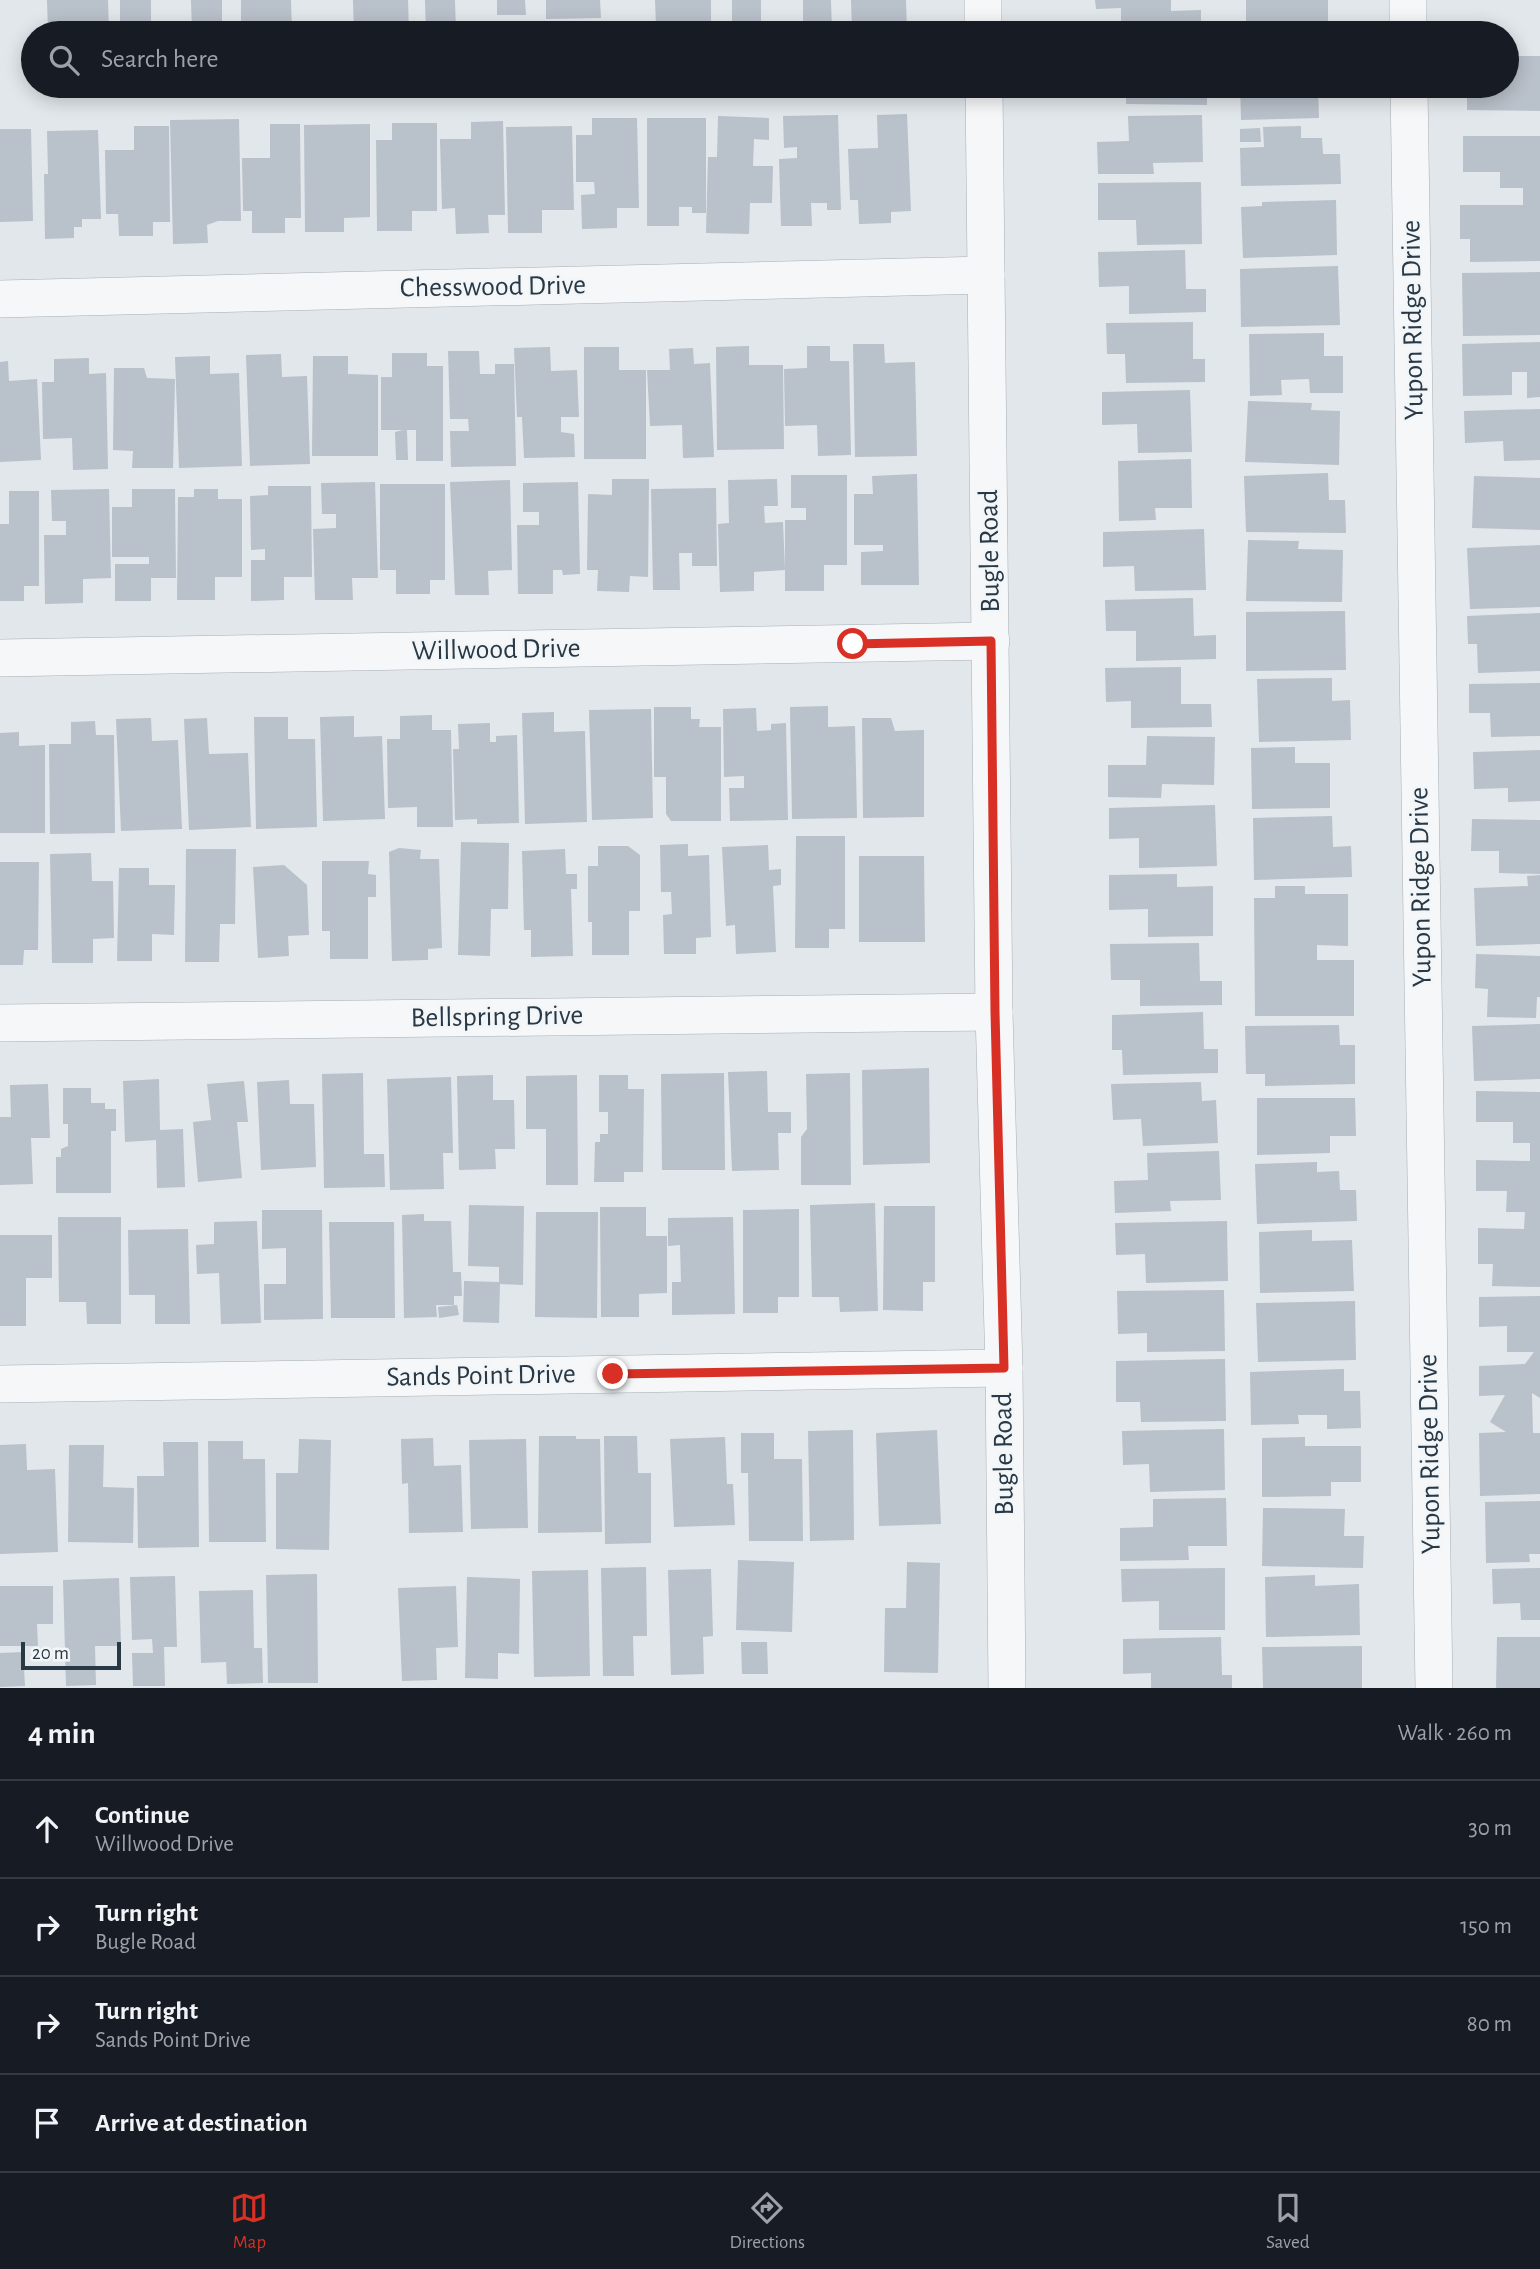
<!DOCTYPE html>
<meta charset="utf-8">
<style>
body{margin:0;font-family:"Alegreya Sans",sans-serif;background:#20242c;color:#f1f3f6}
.scale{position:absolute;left:21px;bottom:18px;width:100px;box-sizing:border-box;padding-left:7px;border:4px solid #283845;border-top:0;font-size:19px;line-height:24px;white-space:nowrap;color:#283845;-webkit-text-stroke:5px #f2f6f8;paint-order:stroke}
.stop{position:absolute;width:21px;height:21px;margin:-16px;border:5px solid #d93025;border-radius:50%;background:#fff}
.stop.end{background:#d93025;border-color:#fff;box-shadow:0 2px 7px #0008}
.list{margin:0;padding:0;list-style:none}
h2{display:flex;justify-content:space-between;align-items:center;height:91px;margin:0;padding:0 28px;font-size:30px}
h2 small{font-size:23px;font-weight:400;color:#9ea1a6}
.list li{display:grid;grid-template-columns:46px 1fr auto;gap:21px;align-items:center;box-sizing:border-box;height:98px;padding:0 28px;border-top:2px solid #363941}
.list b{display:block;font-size:26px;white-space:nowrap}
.list p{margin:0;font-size:23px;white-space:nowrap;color:#9ea1a6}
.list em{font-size:23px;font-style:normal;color:#9ea1a6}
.icon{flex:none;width:38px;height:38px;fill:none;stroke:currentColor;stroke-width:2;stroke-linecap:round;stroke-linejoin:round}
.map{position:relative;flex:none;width:1540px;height:1688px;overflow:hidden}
.search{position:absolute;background:#171b24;box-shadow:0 4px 18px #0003;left:21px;right:21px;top:21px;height:77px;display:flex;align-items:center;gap:18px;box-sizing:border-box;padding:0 24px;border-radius:38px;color:#9ea1a6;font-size:26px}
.sheet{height:483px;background:#171b24}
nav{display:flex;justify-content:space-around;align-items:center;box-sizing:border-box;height:98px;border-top:2px solid #363941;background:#171b24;font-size:19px;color:#9ea1a6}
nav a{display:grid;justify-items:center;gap:4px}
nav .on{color:#d93025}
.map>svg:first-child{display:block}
</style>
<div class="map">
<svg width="1540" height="1688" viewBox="0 0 1540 1688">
<rect width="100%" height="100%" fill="#e2e7eb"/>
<g fill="#b9c1ca">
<path d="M47,0H108L109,31L48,33Z"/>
<path d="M120,0H151V31L120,32Z"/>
<path d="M191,0H222V33H192Z"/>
<path d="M241,0H291L292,33H241Z"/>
<path d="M353,0H408L409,33H354Z"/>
<path d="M425,0H455L456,33H426Z"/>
<path d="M497,0H525L526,15H497Z"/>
<path d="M546,0H600L601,18L546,19Z"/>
<path d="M655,0H711V27H656Z"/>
<rect x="732" y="0" width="29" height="25"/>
<path d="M803,0H831L832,33H803Z"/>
<path d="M851,0H906L907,33H852Z"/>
<path d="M1095,0H1171V11L1201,10V33H1121V8L1096,9Z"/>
<path d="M1246,0H1328V31L1246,33Z"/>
<path d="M1507,56H1540V111L1467,110V86H1507Z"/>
<path d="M1126,86H1207V105L1126,104Z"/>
<path d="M1240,86H1318L1319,118L1241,120Z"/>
<path d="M907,114L911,211L891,212V223L859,224L858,200H850L848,149L878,148L877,115Z"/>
<path d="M838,115L841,210H827V203H811L812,226H781L779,159L797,158V147L784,148L783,116Z"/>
<path d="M1202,115L1203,162L1153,163L1154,174H1098L1097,142L1129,141L1128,116Z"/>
<path d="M718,116L769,118V140L754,139L753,166H773L772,203H750L749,234L706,233L708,157H717Z"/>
<path d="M592,118H637L639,208H617V228L582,229L581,195L595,194L594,182H576V135H592Z"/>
<path d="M647,118H706V213H692V207H679V226H647Z"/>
<path d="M239,119L241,221H218L207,225L208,243L173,244L170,120Z"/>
<path d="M503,121L505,215H488L489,233L456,234L455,208L442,209L440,139H471V122Z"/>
<path d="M392,123H437V211H412V231H377L376,140H392Z"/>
<path d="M270,124H300L301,218H285V233H252V211H243L242,158H270Z"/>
<path d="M370,124V217L344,218V232H305L304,125Z"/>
<path d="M134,126H169L170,222H153V236H119L118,214H106L105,150H134Z"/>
<path d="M572,126L574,210H542V233H508L506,127Z"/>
<path d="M1301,126V138H1322L1323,154H1340L1341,184L1241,186L1240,148L1264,147L1263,127Z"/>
<path d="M1260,128L1261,142H1240V129Z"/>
<path d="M0,129H31L33,221L0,222Z"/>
<path d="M98,130L101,219H82V227H74V238L45,239L44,174H48L47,131Z"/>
<path d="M1463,136H1540V261L1470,262V239H1460V205H1523V188H1500V172H1463Z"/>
<path d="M1201,182L1202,244L1137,245L1136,220H1098V183Z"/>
<path d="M1336,200L1337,255L1243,258L1241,207L1262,206V202Z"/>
<path d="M1185,250L1186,289H1206V312L1129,314V286L1099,287L1098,252Z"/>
<path d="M1338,266L1340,325L1241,327L1240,269Z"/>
<path d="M1540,272V335L1463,336L1462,273Z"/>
<path d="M1193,322V359H1205V382L1126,383L1125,354H1107L1106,323Z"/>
<path d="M1324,333V356H1343V393H1310L1309,379L1281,380L1282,395L1250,396L1249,334Z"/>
<path d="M1540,342V397L1527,398V372H1512V395L1463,396L1462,344Z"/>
<path d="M853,344H884L885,363L915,362L917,456L855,457Z"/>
<path d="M749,346V365H783L784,449L717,450L716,347Z"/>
<path d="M807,346H830V361H849L851,455L818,456L817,425L785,426L784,369L807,368Z"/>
<path d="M550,347L551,371L577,370L579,417H561V432L574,434L575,457L524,458L522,417H517L514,348Z"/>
<path d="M584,347H619V370H646V459H584Z"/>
<path d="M693,348L694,364L710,363L714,457L683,458L682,425L650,426L647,370H670L669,349Z"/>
<path d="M448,351H479L480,374H495V364H514L516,466L451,467L450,431H469L468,419H450Z"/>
<path d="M392,353H427V366H443V461H416V430H407L408,460H396L395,432L403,430H381V377H392Z"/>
<path d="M281,354L282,377L307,376L310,464L250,466L246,355Z"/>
<path d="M210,356V374L239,373L242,466L179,468L175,357Z"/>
<path d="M313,356H348V374L378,375V456H312Z"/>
<path d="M89,358V374L106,373L108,469L73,470L72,438L43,439L42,382H54V359Z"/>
<path d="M8,361L9,381L37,379L41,460L0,462V362Z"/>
<path d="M114,368H144L147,378L175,379L173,468H132L133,451L113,450Z"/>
<path d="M1190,390L1192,452L1138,453L1137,424L1102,425V392Z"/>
<path d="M1248,401L1312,403L1311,410L1340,411L1339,465L1245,462Z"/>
<path d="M1540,409V460L1504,461L1503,441L1465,443L1464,411Z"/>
<path d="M1191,459L1192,508H1155L1156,520L1119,521L1118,461Z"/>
<path d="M1328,473L1329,500H1345L1346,533L1246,532L1244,476Z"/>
<path d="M917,474L919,585H861V552L883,551V545H854V494H873L872,476Z"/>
<path d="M791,475H847V565H824V591H785V520H806V508H791Z"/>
<path d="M1474,476L1540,478V530L1472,528Z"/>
<path d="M612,479H649L648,577L630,576L629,592L597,591L598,570H587L588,494L612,495Z"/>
<path d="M777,479L778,506H764L765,523L783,522L785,570L754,572V591L720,592L718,524L729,523L728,480Z"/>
<path d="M510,480L512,570L488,571L489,595H455L450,482Z"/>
<path d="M375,482L378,578H352L353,600H315L313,529L336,528V514H322L321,483Z"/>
<path d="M578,482L580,574L563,575L562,570H553V594H518L517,525H539V512H523V483Z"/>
<path d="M380,484H445V580H430V594H396V570H380Z"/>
<path d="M268,486H311L312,577H284V600L251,601V560H265V549L251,550L250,496L268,495Z"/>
<path d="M716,488L717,566H692V553H679L680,590H653L651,489Z"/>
<path d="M109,489L111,578L83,579V603L45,604L44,535H66V521H52L51,490Z"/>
<path d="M132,489H175L176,578H151V601H115V564H149V557H112V507H132Z"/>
<path d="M194,489H218V499H242V577H215V600H177L178,497H194Z"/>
<path d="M9,491H39V586H24V601H0V524H9Z"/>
<path d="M1204,529L1206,590L1135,591L1134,566L1103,567V532Z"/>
<path d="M1248,540L1299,541L1298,549L1343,550L1342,602L1246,601Z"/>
<path d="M1540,545V607L1470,609L1467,548Z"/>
<path d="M1193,598L1194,636L1216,635V659L1136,661V631H1106L1105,600Z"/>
<path d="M1345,611L1346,670L1246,671V612Z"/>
<path d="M1540,613V671L1478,673L1477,644H1468L1467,616Z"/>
<path d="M1181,667V704H1211L1212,727L1131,728V701L1106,702L1105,668Z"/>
<path d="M1332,678V701L1350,700L1351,740L1259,742L1257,679Z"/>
<path d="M1540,683V736L1491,737L1490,713H1469V684Z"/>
<path d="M828,706V727L855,726L857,818L792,819L790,707Z"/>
<path d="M654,707H691V719H700L699,727H721V821H671L666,814V777H654Z"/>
<path d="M756,708L757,731L771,730V724L786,723L788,820L730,821L729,788H744V776L724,777L723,709Z"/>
<path d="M651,709L653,818L592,820L589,710Z"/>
<path d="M554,712V732L585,731L587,822L525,824L522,713Z"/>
<path d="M432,715V730H451L453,827H417V807L388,808L387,739H400V716Z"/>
<path d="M354,716V737L382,736L385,819L323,821L320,717Z"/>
<path d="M254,717H288V739H315L317,827L256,829Z"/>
<path d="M151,718L152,741L178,740L182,829L121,831L116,719Z"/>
<path d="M207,718L209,754L248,753L251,827L189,830L184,719Z"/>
<path d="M862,718H891L895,731L924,730V817L863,818Z"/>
<path d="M95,721L96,735H114L115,833L50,834L49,744H71V722Z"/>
<path d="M490,723V742H496V736L517,735L519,823L477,824V819L455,820L453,749H459L458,724Z"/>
<path d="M19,732V746L45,745V833H0V733Z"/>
<path d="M1147,736L1215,737L1214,785L1162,784L1161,798L1108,797V765H1146Z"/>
<path d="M1295,747V763H1330V808L1252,809L1251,748Z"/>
<path d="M1540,750V801L1508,802V788L1474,789L1473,752Z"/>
<path d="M1215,805L1217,866L1139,868V838L1109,839V808Z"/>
<path d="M1332,816L1333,847L1351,846L1352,877L1254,880L1253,818Z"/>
<path d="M1472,819L1540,820V874L1499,873V851H1471Z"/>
<path d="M796,836H845V929H829V948H795Z"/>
<path d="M461,842L509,843L508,909H491L490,956L458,955Z"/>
<path d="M688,844V856L709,855L711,937L696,938V954H664L663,915L672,914L671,892H661L660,845Z"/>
<path d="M768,845L769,870L781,869V885L773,886L776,952L736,954L735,925L726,926L722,847Z"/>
<path d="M598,846H628L640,855V911H629V955H592V922H588V866H598Z"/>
<path d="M399,848L421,850L420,859H439L442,948L428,949V960L392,961L389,852Z"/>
<path d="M186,849H236L235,924H220L219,962H185Z"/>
<path d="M565,849L566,874H577V889H571L573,956L531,957V930H524L522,851Z"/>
<path d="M91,853L92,881H113L114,938L93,939V963H52L50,854Z"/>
<path d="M859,856H924L925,942H859Z"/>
<path d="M322,861H369L368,874L376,875V897H368V959H330V931H322Z"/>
<path d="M0,862H39L38,950H24L23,965H0Z"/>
<path d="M284,865L307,885L309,935L288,936L289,956L258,958L253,867Z"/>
<path d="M119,868H149V885H175L174,935L152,934V961H117Z"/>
<path d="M1177,874V887L1213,886V936L1148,937V909L1109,910V875Z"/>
<path d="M1540,875V944L1476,946L1474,888L1528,886L1527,876Z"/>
<path d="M1275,886H1305V894H1348V946L1317,945V960H1354V1016H1255L1254,898H1275Z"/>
<path d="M1199,943L1200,981H1222V1005L1140,1006V980H1111L1110,944Z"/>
<path d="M1476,954L1540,956V997H1537L1536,1018L1487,1017L1488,989L1475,988Z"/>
<path d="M1203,1012L1204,1049H1218V1073L1123,1075L1122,1050H1112V1015Z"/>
<path d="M1540,1024V1079L1474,1081L1472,1026Z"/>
<path d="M1339,1025L1340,1045H1355V1084L1265,1086V1074H1246L1245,1026Z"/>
<path d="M929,1068L930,1163L863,1165L862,1070Z"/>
<path d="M767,1071L768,1112H791V1133H778L779,1170L732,1171L728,1072Z"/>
<path d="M363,1073L364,1154H384L385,1187L324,1188L322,1074Z"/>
<path d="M724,1073L725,1170H662L661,1074Z"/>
<path d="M850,1073L851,1185H801V1137L807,1129L806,1074Z"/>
<path d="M493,1075V1100H514L515,1149H495L496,1169L459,1170L457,1076Z"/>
<path d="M577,1075L578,1185H546V1129H526V1076Z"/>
<path d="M599,1075H628V1089H644L643,1172H624V1182H594L595,1142H600V1134H608V1112H599Z"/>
<path d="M451,1077L453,1153H443L444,1189L390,1190L387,1079Z"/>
<path d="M159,1079L160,1130L183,1129L185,1187L157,1188L156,1140L125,1142L123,1081Z"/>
<path d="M289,1080L290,1104H314L316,1167L261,1170L257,1082Z"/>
<path d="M244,1081L248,1122H237L242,1178L198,1182L193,1122L211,1120L207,1084Z"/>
<path d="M1201,1082L1202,1101L1216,1100L1218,1143L1143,1146L1141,1119L1113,1120L1111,1084Z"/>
<path d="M48,1084L50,1138H31L33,1184L0,1185V1117H11L10,1085Z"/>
<path d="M63,1088H91V1103H105V1109H116V1131H111V1193H56V1157H61V1149L68,1146V1124H63Z"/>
<path d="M1476,1091L1540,1092V1287L1492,1286L1493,1264H1478V1228L1524,1229L1525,1212H1506L1507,1191H1476V1160L1530,1161V1143H1513V1122H1476Z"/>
<path d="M1257,1098H1355L1356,1136H1330V1153L1257,1155Z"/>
<path d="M1219,1151L1221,1200L1170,1201L1171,1211L1115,1213L1114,1181L1148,1180L1147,1153Z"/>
<path d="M1317,1162V1172L1339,1171L1340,1190H1356L1357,1221L1257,1224L1255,1164Z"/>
<path d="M875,1203L878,1311L840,1312L839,1297H812L810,1205Z"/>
<path d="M469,1205L524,1206L523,1285L500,1284L499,1323L463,1322L464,1281L499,1282V1267L468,1266Z"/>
<path d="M884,1206H935V1282H923V1311L883,1310Z"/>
<path d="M600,1207H646V1236H667V1293L639,1294V1317H601Z"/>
<path d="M799,1209V1297H778V1313H743V1210Z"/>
<path d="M262,1210H322L323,1319L264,1320V1284H286V1248L262,1249Z"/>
<path d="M536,1212H598L597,1318L535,1317Z"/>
<path d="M424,1214V1221H451L453,1272H461L462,1296H454V1305H436L437,1317L404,1318L402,1215Z"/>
<path d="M58,1217H121V1324H87L86,1302H59Z"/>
<path d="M733,1217L735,1314L672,1315V1282H681L680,1245L668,1246V1218Z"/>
<path d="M257,1221L261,1323L221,1324L219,1273L197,1274L196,1245L214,1244V1222Z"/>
<path d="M1227,1221L1228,1281L1146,1283L1145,1254L1116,1255L1115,1223Z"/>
<path d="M329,1222H394L395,1318H331Z"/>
<path d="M188,1229L190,1324H155V1295H129L128,1230Z"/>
<path d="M1312,1230V1241L1352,1240L1354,1291L1260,1293L1259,1232Z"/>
<path d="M0,1235H52V1278H26V1326H0Z"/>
<path d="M1224,1290L1225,1351L1147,1352V1333L1118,1334L1117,1291Z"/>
<path d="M1540,1296V1398L1532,1393L1533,1433H1540V1494L1480,1496L1479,1433L1506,1432L1490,1422L1505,1395L1479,1396V1366L1525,1364L1534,1352H1507V1326L1479,1327V1297Z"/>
<path d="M1355,1301L1356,1360L1258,1362L1256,1303Z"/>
<path d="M457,1305L459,1315L439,1318L438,1307Z"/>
<path d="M1225,1359L1226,1421L1141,1422L1140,1402H1116V1361Z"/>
<path d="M1344,1369V1391H1360L1361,1428L1327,1429V1415H1298L1299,1424L1251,1425L1250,1372Z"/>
<path d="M1224,1429L1225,1490L1150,1492L1149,1464L1123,1465L1122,1431Z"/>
<path d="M853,1430L854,1540L810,1541L808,1431Z"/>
<path d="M937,1430L941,1524L879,1526L876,1433Z"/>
<path d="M741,1433H774V1459H802L803,1541H749L748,1473H741Z"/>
<path d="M539,1436H576V1439H600L602,1532L538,1533Z"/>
<path d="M604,1436H637L638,1473H651V1543L605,1544Z"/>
<path d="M725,1437L727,1484H733L735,1525L674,1527L670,1439Z"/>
<path d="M1305,1437V1446H1361V1482H1331V1496L1262,1497V1438Z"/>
<path d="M433,1438L434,1466L461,1465L463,1532L409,1533L408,1483L402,1484L401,1439Z"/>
<path d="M299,1439L331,1440L329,1550L276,1549V1473H298Z"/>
<path d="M526,1439L528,1528L471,1529L469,1440Z"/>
<path d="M208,1441H243V1459H265L266,1542H209Z"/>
<path d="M163,1442H198L199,1547L138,1548L137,1476H164Z"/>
<path d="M26,1444L27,1470L55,1469L58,1552L0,1554V1445Z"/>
<path d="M69,1445H104L103,1487L134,1488L133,1543L68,1542Z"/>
<path d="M1226,1498L1227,1546H1188L1189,1560L1120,1561V1528L1153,1527V1499Z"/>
<path d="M1540,1501V1554H1529L1530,1562L1486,1563L1485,1502Z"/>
<path d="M1263,1508L1345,1509L1344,1536H1364L1363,1568L1262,1566Z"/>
<path d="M738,1560L794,1562L792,1632L736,1630Z"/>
<path d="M907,1562L940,1563L938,1673L884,1672L885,1608H906Z"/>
<path d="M646,1567L647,1636H633L634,1676H603L601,1568Z"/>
<path d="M1225,1568V1630H1159V1601L1122,1602L1121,1569Z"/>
<path d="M1540,1568V1620H1521L1520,1603L1493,1604L1492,1569Z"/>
<path d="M711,1569L713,1636L703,1637L704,1674L671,1675L668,1570Z"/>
<path d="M588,1570L590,1676L534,1677L532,1571Z"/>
<path d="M317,1574L318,1683H268L266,1575Z"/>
<path d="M1315,1575V1586L1359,1584L1360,1635L1266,1637L1265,1577Z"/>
<path d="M175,1576L177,1647H164L165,1686H133L132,1653H153L152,1639L132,1640L130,1577Z"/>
<path d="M467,1577L520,1579L519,1654L498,1653V1679L465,1678Z"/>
<path d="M119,1578L121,1646H95L96,1685L66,1686L63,1580Z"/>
<path d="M0,1586H53V1624H37L38,1646H0Z"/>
<path d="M456,1586L458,1647L436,1648L437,1680L402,1681L398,1588Z"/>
<path d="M253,1590L254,1648H262L263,1683L227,1684L226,1662L201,1663L199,1591Z"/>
<path d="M1221,1637L1222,1675H1232V1688H1151V1673L1123,1674V1639Z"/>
<path d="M1497,1637H1540V1688H1496Z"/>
<path d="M741,1642H767L768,1674H742Z"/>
<path d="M1362,1646V1688H1263L1262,1647Z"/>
<path d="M23,1652L25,1686L0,1687V1653Z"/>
</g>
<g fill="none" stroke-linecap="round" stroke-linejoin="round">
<g stroke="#a6afb6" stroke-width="38">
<g id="minor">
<path d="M983,0V33"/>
<path d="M1408,0V33"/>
<path d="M984,86L994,1012L1004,1368L1007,1688"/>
<path d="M1409,86L1434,1688"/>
<path d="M0,299L986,275"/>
<path d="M0,658L991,641"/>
<path d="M0,1023L994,1012"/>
<path d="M0,1384L1004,1368"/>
</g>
</g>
<use href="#minor" stroke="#f5f7f9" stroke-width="37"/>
</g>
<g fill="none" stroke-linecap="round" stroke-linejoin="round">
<path stroke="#d93025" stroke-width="9" d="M613,1374L1004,1368L995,1012L991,641L853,644"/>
</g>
<g text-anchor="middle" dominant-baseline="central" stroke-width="5" stroke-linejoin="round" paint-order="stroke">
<g font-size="28" fill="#283845" stroke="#f2f6f8">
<text transform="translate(493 287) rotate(-1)">Chesswood Drive</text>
<text transform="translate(1413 320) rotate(-91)">Yupon Ridge Drive</text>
<text transform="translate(990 551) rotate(-91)">Bugle Road</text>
<text transform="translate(496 650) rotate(-1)">Willwood Drive</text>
<text transform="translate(1421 887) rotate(-91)">Yupon Ridge Drive</text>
<text transform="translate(497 1017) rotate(-1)">Bellspring Drive</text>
<text transform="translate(481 1376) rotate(-1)">Sands Point Drive</text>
<text transform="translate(1004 1454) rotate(-91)">Bugle Road</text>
<text transform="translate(1430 1454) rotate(-91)">Yupon Ridge Drive</text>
</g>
</g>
</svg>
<div class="scale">20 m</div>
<div class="stop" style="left:853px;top:644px"></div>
<div class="stop end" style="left:613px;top:1374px"></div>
<div class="search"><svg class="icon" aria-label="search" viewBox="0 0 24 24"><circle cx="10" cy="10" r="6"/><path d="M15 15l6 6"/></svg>Search here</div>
</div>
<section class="sheet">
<h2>4 min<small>Walk · 260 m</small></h2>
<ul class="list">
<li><svg class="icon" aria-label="ahead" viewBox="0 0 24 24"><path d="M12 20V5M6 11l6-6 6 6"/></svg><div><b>Continue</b><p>Willwood Drive</p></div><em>30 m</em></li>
<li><svg class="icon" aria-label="right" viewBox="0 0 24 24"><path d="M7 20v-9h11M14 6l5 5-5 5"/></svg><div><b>Turn right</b><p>Bugle Road</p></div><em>150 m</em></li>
<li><svg class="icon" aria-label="right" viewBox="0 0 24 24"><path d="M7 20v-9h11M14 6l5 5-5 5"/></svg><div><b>Turn right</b><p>Sands Point Drive</p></div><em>80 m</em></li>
<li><svg class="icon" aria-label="arrive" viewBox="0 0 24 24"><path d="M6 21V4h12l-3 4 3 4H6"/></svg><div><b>Arrive at destination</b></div></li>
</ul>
</section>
<nav>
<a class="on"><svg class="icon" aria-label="map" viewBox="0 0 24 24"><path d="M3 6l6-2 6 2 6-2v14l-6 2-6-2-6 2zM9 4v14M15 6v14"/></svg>Map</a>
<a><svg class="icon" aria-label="directions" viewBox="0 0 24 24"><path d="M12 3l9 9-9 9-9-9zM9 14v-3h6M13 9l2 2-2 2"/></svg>Directions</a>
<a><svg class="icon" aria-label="saved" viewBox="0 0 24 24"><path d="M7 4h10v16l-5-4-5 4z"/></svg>Saved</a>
</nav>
